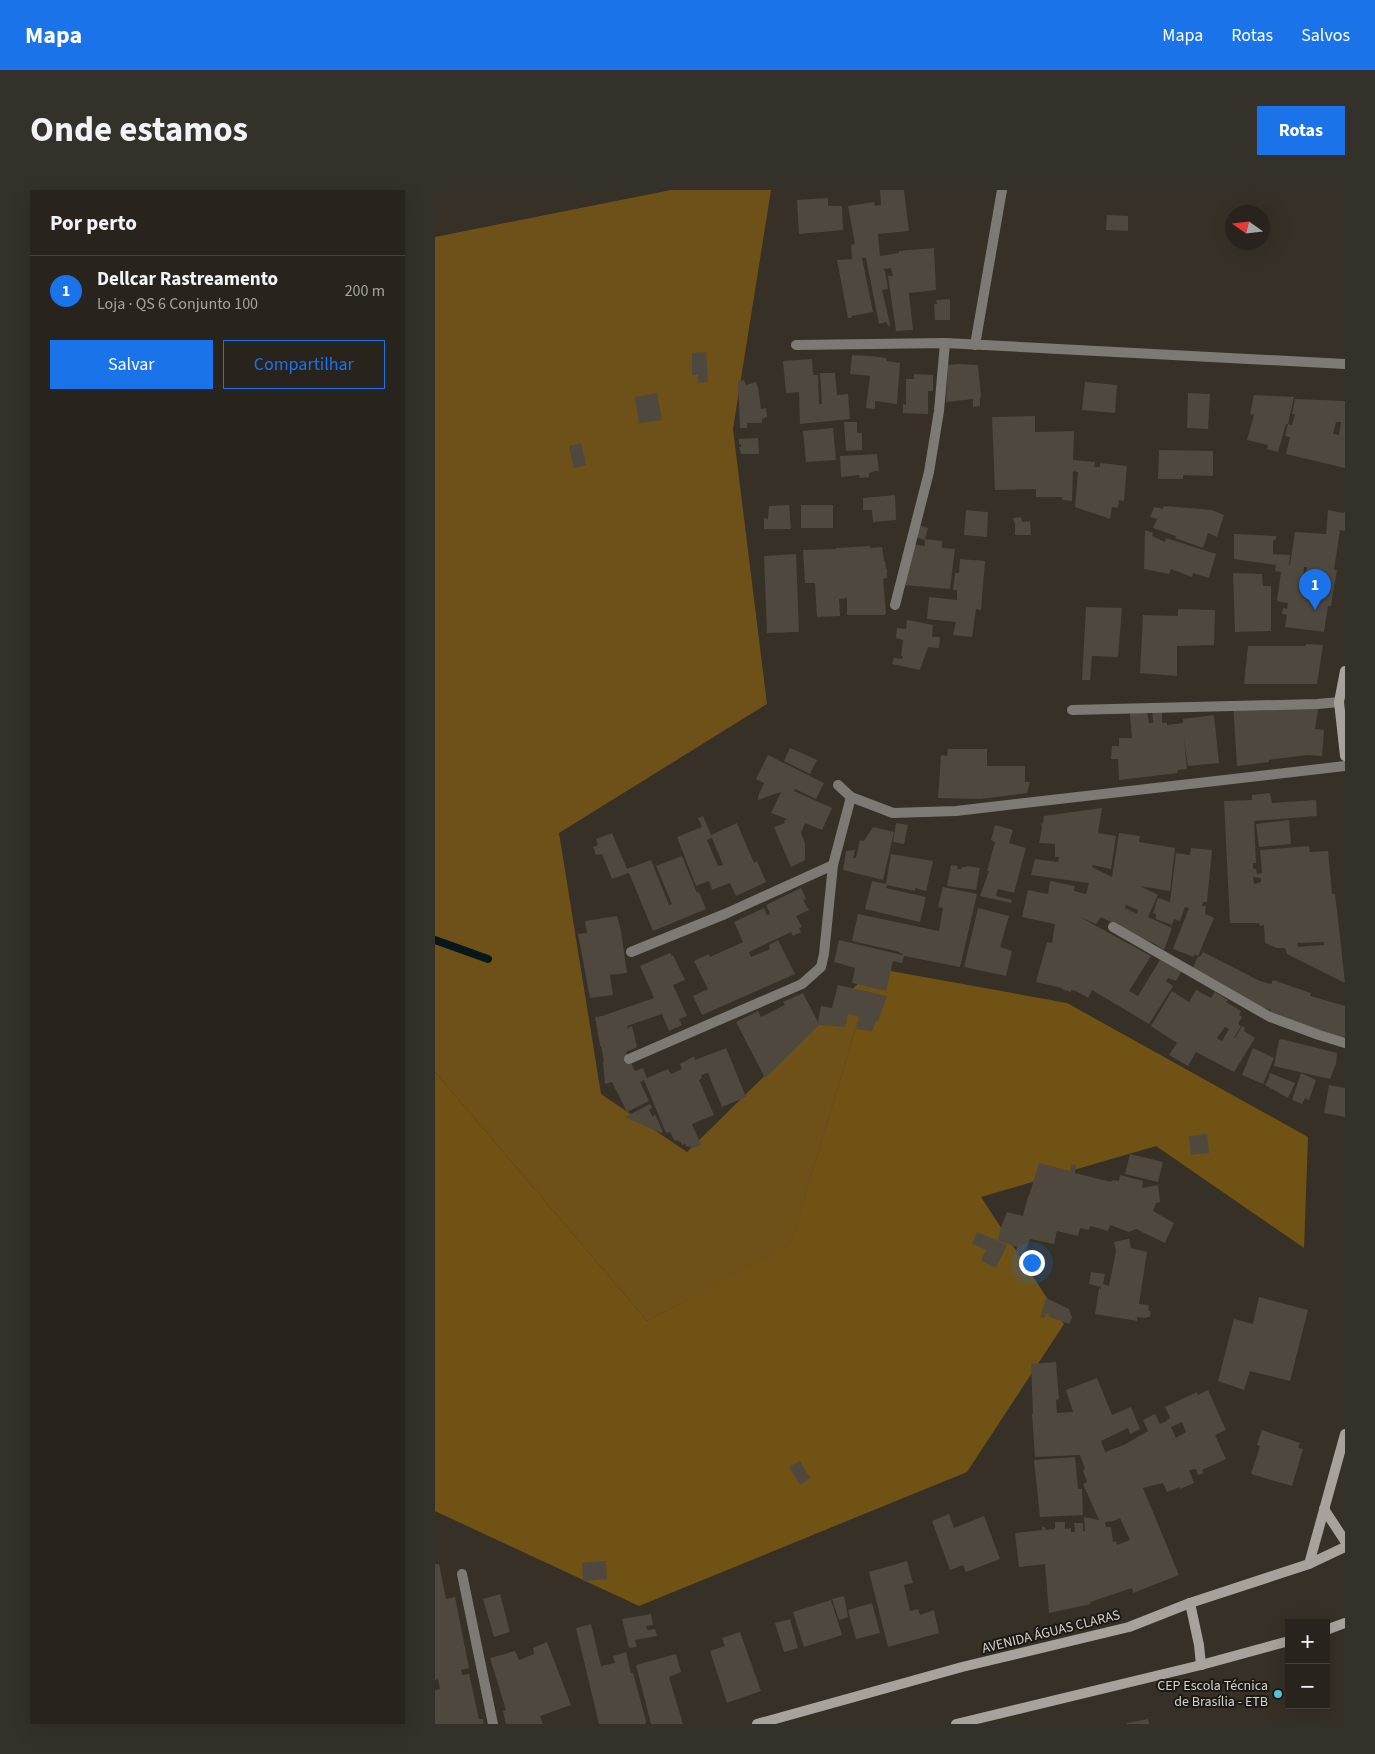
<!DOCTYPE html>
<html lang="pt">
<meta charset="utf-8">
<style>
body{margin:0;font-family:"Source Sans 3",sans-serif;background:#34302a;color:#f1f3f6}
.controls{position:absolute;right:15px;bottom:15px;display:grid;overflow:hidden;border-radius:0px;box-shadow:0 5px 20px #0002}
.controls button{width:45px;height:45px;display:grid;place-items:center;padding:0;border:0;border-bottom:1px solid #44413b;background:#28241d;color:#f1f3f6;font:25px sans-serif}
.compass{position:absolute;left:790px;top:15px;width:45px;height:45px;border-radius:50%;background:#28241d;box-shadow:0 5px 20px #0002;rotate:284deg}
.you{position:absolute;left:596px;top:1072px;width:18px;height:18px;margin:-12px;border:4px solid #fff;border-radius:50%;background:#1a73e8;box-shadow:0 0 0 8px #1a73e833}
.badge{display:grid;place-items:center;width:32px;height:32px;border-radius:50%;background:#1a73e8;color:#fff;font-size:16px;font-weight:700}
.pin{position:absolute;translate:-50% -41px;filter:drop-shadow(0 1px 2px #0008)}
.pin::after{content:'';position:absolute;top:26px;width:18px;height:15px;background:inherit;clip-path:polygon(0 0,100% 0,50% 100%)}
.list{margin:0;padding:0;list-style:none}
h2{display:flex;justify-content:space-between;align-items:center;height:65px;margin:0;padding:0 20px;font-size:21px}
h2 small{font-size:16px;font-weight:400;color:#a5a4a4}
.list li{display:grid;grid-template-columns:32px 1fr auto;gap:15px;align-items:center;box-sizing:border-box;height:70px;padding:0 20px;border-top:1px solid #44413b}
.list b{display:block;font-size:19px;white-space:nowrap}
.list p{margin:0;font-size:16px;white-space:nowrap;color:#a5a4a4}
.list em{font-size:16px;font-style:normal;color:#a5a4a4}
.actions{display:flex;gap:10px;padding:15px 20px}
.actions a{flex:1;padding:11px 0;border:1px solid #1a73e8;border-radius:0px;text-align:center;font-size:18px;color:#1a73e8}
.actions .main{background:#1a73e8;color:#fff}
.map{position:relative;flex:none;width:910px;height:1534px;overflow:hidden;border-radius:0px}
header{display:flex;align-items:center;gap:30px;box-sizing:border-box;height:70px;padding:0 25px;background:#1a73e8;color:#fff}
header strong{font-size:24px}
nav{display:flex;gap:28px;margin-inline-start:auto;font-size:18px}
.intro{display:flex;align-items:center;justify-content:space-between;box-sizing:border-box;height:120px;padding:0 30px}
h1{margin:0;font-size:35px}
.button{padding:12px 22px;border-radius:0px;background:#1a73e8;color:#fff;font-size:18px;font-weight:700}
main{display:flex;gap:30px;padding:0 30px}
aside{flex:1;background:#28241d;border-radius:0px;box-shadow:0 5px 20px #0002}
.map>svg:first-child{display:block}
</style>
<header>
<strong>Mapa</strong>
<nav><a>Mapa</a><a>Rotas</a><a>Salvos</a></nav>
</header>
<div class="intro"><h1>Onde estamos</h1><a class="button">Rotas</a></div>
<main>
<aside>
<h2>Por perto<small></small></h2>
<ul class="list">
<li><span class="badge">1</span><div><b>Dellcar Rastreamento</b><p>Loja · QS 6 Conjunto 100</p></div><em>200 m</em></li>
</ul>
<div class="actions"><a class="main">Salvar</a><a>Compartilhar</a></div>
</aside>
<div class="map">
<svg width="910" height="1534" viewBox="0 0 910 1534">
<rect width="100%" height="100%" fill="#363027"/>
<path fill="#6d5119" d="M236,0H336L298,239L332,514L124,643L166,904L252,962L439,778L355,1057L212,1131L0,882V47Z"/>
<path fill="#705214" d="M439,778L632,813L873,947L869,1058L721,956L546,1007L629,1134L532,1282L204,1416L0,1321V882L212,1131L355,1056Z"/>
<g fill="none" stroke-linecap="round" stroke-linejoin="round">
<path stroke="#08181a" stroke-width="8" d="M0,750L53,769"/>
</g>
<g fill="#4e483e" fill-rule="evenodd">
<path d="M445,0H469L474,41L443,44L445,66L464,63V61L499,58L501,100L474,103L478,140L461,141L453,86H458L456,78L448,79L450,81L453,99L447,100L455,134L454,137L451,132L444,134L431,68H427L438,122L416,126L417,128H413L402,70L417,69L416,55L420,54L413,16L439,12L440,16L446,15Z"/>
<path d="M393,8V16H407L408,40L364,44L362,10Z"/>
<path d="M672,25L693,26V41L671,40Z"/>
<path d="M515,109V130H500L499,114H502L501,110Z"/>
<path d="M271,162L273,192L263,193V185H257V163Z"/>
<path d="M417,165L435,166L451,168L452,171L465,173L462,214L440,211V219L431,218L435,186L415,184Z"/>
<path d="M377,169L378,185H383L384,214H387L385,183H400L402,205L413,204L415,229L365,234L364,202L351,203L348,171Z"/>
<path d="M523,174L543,175L546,206L545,208V216L538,217V209L511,212L513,175Z"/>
<path d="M479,184L498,185V201H493V224L468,223V214L471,215V189H479Z"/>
<path d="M309,190L311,195L321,192L323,197L326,219L331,218L332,227L327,229V233H312V238H305L303,191Z"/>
<path d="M650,192L682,195L680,223L647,220Z"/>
<path d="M222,203L227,230L204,233L200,207Z"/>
<path d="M753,203L775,204L773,239L752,238Z"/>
<path d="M819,205L859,207L853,234H851L843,262L832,259L833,255L812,250L819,225L815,224Z"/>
<path d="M860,209L910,211V278L851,264L855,247L850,246L853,234L857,235L860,224H857ZM901,232H906L904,245L898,244Z"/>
<path d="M600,226V242L639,241L638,270L660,272L659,277H665V273L692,276L689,311L684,310L683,318L677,317L675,329L640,317L643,282L638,281L637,311L627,310V307H601V299L560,300L557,227Z"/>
<path d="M409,232H422V243H427V260L411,261Z"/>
<path d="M398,238L401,270L371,272L368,241Z"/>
<path d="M323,248L324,264H306L304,257H306V254H304V249Z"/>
<path d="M146,253L151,275L139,278L134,256Z"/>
<path d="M724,260L778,261V286L748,285V289H723Z"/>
<path d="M442,264L444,281H440L434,283V287L425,288L424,285L406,287L405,266Z"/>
<path d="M460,305L461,330L438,332L437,320H428V308Z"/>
<path d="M354,315L356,339H329V328L333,329L334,316Z"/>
<rect x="366" y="315" width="32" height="23"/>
<path d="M729,316L777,320L789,325L782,347L773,343L768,358L740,348L741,346L718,338L722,329L715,327L719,317L728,319Z"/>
<path d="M531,320L553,322L552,347L529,345Z"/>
<path d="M893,320L908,323L910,322V341L905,340L899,380H902L896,416H893L889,442L850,437L852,425L847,424L848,418L852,419L853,413L842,411L846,382L840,381L841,375L799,369V344L841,346V349L838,351V364L855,365L854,375H855L860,342L891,344ZM869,377H872L869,395H867Z"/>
<path d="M586,327L587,332L595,331L596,345H580V334L578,328Z"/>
<path d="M477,333L493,338L490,349L507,351V358L520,359L515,399L469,395L475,354L490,356V350L476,346Z"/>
<path d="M710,340L718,343L717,346L730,352L731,348L781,364L774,388L758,383L757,387L736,379L734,384L709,379Z"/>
<path d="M435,356V358L447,357L449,371H450L451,379H452V388L448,389L451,423L449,425H412V408L404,409L405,426L382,427L380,393H370L368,360L401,359V358Z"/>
<path d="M361,364L364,442L332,443L329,366Z"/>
<path d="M525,369L550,371L546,420L541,419L537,447L518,445L521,432L492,429L494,407L522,410V400H518L520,383H524Z"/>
<path d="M798,383L827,384L828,396H836V441L800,442Z"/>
<path d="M651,417L687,418L683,467L657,466L655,490H647Z"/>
<path d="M743,419L780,420L779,455L742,456V486L705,483L708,425L743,426Z"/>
<path d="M472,430L498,435L497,447H505L504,458L493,457L485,480L457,474L459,468L467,469L468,466H466L468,450L461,448L462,438L471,439Z"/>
<path d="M871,454L888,455L882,494H809L813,456H871Z"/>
<path d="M798,514H884L880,539L889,540L887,566L872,565L834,570V572L802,576Z"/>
<path d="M694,515H711L714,533H718L717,515H727V533H732V535L748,533V529L779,525L784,573L753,576L749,549L752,579L742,580L743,583L684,590L683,569H676L677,556H684V548H697Z"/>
<path d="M355,558L382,570L375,584L349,571Z"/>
<path d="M513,559H552V576H590V592H595L592,603L545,609L503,608L506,565L512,566Z"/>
<path d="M333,565L389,593L381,609L360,599L359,601L397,618L387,640L370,633L366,643L370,653V670L356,677L339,637L350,633L349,631L352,629L336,623L346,602L323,610V606L329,593L321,589Z"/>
<path d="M835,603L837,613L881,610L882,626L819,631L821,673H818V679H821L822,684L827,683L825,660L874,656L875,662L893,661L897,704H900L903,729L910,793L852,764L850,758H842L830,753L829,735L825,736L824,733H795L789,611L817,610V605ZM818,687L826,688V692L819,694ZM889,752V755L863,757L862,753Z"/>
<path d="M667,618L663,643L681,646L676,679L658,675L657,677L677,687L684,643L705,646L704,652L740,658L735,701L705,696L723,705L713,727L737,738L729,760L720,754L704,747L666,727L661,734L645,727L716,766L694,801L703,806L725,770L746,782L741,791L733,788L731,791L738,796L714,834L657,800L653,808L641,801L636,800V802L627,799V798L601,792L612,752L617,753L620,734L587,727L593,700L613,704L615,691L640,696L639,701L651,704L654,693L596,685L600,669L623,672L624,667H620V654L604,653L607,638L606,634L608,633L609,626ZM691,715L703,720L702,724L690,718Z"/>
<path d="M268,626L276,645L302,633L319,673L322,671L331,692L301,706L295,693L277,700L274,691L261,696L242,647L267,637L263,628ZM277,648L288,675L283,676L272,650Z"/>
<path d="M854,630L856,654L824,657L821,634Z"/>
<path d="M461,633L473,635L469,654L458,652Z"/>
<path d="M560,635L578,640L574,653L591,658L579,703L563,699L561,706L577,710L576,713L545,706L554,681H552L560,652L556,650Z"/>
<path d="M438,637L459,642L448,690L408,680L411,661L420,660L418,668H421L425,650L429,651Z"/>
<path d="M177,643L192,679L216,670L234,715L237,714L221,676L247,666L262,703L264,702L271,719L218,741L194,683L177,689L167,664L161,665L158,657L163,655L161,649Z"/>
<path d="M756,658L777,660L772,712H768L767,716H771L770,724L779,728L763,766L760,764L759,767L738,759L754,718L750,717L745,731L739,729L737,735L721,729V724L718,723L723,708L735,712L741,663L755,665Z"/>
<path d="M456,664L498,671L491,701L480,698V701L452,695L451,698L491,707L485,732L430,719L437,691L451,694Z"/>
<path d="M516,675L523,676L522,679H527V677H532V676L545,678L541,700L512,696Z"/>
<path d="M508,697L542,704L525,777L469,766L467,773L458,771L451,801L417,793L420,778L399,772L404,750L467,765L468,764L461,761L417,751L423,724L504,741L508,718L503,717Z"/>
<path d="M366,698L371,709L368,710L374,720L361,726L367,737L364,738L366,742L358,746L356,742L314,762L316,767L335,759L334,755L343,750L360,784L267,825L258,806L273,799L259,771L274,764L275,767L308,752L299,732L329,718L332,725L335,724L331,715Z"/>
<path d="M543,718L574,726L565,757L577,761L571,786L529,777Z"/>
<path d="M182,726L186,741L192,783L175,785L178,805L155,808L143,744L152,743L150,731Z"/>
<path d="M768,762L825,791L836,794L838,790L876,803L875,806L910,816V847L896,844L835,824L836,820L822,816L758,778L763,766L765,767Z"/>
<path d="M235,763L237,766L238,765L250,790L238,795L252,826L244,829L247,835L234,841L227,824L192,836V838L197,836L202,857L191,862L200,881L208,878L212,888L233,879L236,884L247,879L245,874L256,868L259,867L260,870L291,858L311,907L287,917L273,883L266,885L267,888L264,890L279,925L257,934L266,955L256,959L255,956L251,957L250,954L247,955L246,952L239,950L235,942L231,943L209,890L205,892L214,911L192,922L177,892L170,894L168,872L169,871L166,856H165L160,827L167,826L219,808L205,776Z"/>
<path d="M403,795L452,806L443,831H441L437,841L421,839L425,827L413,824L410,837L384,835L330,888L301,832L323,821L326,827L350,815L348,812L368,803L383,832L386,816L397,818Z"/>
<path d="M761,800L776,808L780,802L793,810L791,812L806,821L804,825L807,827L803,834L806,836L799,848H800L807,836L810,838L809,841L820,848L799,882L761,862L753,876L734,865L742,853L716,836L737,801L754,812ZM790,837L794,839L787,851L782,848Z"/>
<path d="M846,849L902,863L901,874L895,889L839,876L844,850Z"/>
<path d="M818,858L839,868L828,894L807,885Z"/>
<path d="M835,883L860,893L853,908L830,895L835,886L834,885Z"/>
<path d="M866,883L881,890L874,910L870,908L867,914L857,910Z"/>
<path d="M894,895L910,898V927L889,923Z"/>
<path d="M215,914L217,917L214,920L218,927L220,924L228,942L226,943L190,927Z"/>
<path d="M772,944L774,963L756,965L754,946Z"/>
<path d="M695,964L728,972L723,992L690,984Z"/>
<path d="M604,973L635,981L636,974L641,975L640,983L676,992L678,990L684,991L685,985L708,991L707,998L723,995L725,1012L721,1013L718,1021L739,1033L730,1053L701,1039L694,1042L675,1035L673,1041L655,1036L654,1040L645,1038L643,1046L622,1041L619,1054L595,1049L589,1066L581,1063L582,1057L563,1051L565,1040L572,1022L588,1026L593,1006H594Z"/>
<path d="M542,1042L572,1055L561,1078L546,1071L551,1060L537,1054Z"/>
<path d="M692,1049H694L696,1058L712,1062L704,1114L714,1115L713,1120L716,1122L715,1125V1127H712L711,1128L702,1127V1131L660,1124L664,1098L666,1099V1097L654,1094L656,1082L670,1084L668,1094L674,1096L681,1061L679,1052Z"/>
<path d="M824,1107L873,1120L855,1191L815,1181L809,1200L783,1191L799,1129L818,1134Z"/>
<path d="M611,1108L634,1119L637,1128L634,1134L613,1126L614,1124L612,1123L609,1128L605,1127Z"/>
<path d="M621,1172L624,1209L621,1210L622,1223L638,1222L631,1200L662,1188L677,1225L696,1217L705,1239L695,1244L693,1238L666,1251L670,1262L689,1255L713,1241L708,1230L720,1224L725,1234L732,1231V1230L735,1228L730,1217L762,1202L763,1205L773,1200L791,1240L780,1245L791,1269L767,1280L769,1283L763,1285L761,1279L754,1280L759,1293L745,1299V1297L732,1302L728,1293L708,1298L744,1385L698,1403L697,1398L655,1412L656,1414L614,1423L610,1374L584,1377L580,1343L607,1340V1337H610L611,1340L620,1339V1332H630V1339L636,1338V1342H640L639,1333H648V1341H650L649,1327L664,1330L648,1294L652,1292L648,1280L650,1279L645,1265L600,1267L597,1224H598L596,1174ZM747,1232L751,1242L741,1248L736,1237ZM685,1328L695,1350L682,1355L681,1351L678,1352L676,1337H671L670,1332L678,1331Z"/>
<path d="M827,1240L865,1253L863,1258L868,1259L857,1296L816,1284L825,1256L822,1255Z"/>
<path d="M640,1267L643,1299H647L648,1325L605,1327L599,1270Z"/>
<path d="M365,1271L375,1288L365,1295L354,1277Z"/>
<path d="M514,1324L519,1338L549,1326L565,1369L531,1382L528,1375L515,1380L497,1331Z"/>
<path d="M171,1371L172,1389L148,1391L147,1373Z"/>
<path d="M472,1371L478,1393L469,1395L475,1421L483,1419L485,1425L499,1420L504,1443L453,1457L434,1382Z"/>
<path d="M0,1374H4L11,1409L20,1407L34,1478L26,1480L27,1485L34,1484L44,1529H48L49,1534H0V1500L5,1499L3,1489L0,1490Z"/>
<path d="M65,1404L75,1442L59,1447L48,1409Z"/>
<path d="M409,1406L413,1427L404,1430L397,1409Z"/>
<path d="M396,1410L407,1445L369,1457L358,1422Z"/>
<path d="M437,1413L445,1443L421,1449L413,1420Z"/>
<path d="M216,1424L218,1435L211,1436L212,1440L220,1439L222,1446L200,1450L202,1457L194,1458L187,1429Z"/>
<path d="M355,1429L363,1458L349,1462L340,1433Z"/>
<path d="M156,1434L166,1476L180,1473L178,1466L191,1462L196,1483H198L211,1531L210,1534H164L141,1438Z"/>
<path d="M305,1442L326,1501L292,1513L275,1461L290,1456L287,1448Z"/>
<path d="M112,1452L136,1515L105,1526L108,1534H71L68,1521L71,1520L55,1468L80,1461L84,1470L99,1464L98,1458Z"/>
<path d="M241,1464L246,1482L234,1487L248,1534H216L201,1475Z"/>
<path d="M713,1529L714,1534H692V1533Z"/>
</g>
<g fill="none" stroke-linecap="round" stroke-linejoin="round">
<path stroke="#7d7a75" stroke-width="10" d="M27,1384L58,1534"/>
<g stroke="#7d7a75" stroke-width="10">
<path d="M361,155L510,153L910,174"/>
<path d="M540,155L567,0"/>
<path d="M460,415L494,282L504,221L510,153"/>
<path d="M637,520L882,514L904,512"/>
<path d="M403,595L416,607L458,623L521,621L910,576"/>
<path d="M678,737L835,827L884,845L910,853"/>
<path d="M196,762L290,724L398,675"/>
<path d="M194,869L367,794L386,777L389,764L398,675L416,607"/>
</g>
<g stroke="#a7a39c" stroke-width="10">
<path d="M910,481L904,512L910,566"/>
<path d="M889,1319L910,1351"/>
<path d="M874,1374L910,1244"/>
<path d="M755,1413L764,1455L766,1475"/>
<path d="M891,1440L910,1433"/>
<path d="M322,1534L527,1477L694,1437L755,1413L874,1374L910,1357"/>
<path d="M521,1534L766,1475L854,1451"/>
</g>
</g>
<circle fill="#54cadc" stroke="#1b1915" stroke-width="2" cx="843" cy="1504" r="5"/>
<g text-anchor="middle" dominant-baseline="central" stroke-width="4" stroke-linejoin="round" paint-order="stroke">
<g font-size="14" fill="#d6d3cd" stroke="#1b1915">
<text transform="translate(616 1442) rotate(-14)">AVENIDA ÁGUAS CLARAS</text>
</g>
<g font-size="14" fill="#d6d3cd" stroke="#1b1915" text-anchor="end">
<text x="833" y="1496">CEP Escola Técnica<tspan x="833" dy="16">de Brasília - ETB</tspan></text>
</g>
</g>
</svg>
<div class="controls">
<button>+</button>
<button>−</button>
</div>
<svg class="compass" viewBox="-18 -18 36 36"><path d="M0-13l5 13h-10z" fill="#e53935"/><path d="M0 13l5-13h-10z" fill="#a5a4a4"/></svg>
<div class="you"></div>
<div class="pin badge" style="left:880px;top:420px">1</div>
</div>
</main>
